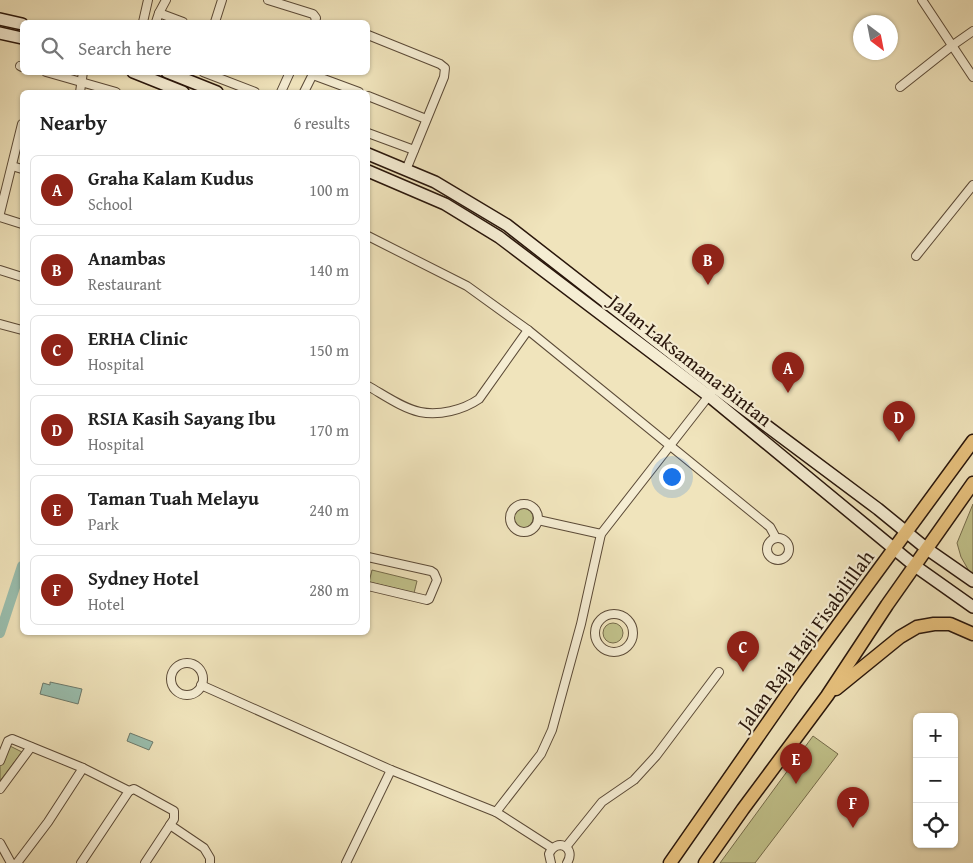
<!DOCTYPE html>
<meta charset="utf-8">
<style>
body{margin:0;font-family:"Gentium Book Plus",serif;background:#f6f6f6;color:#222}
.controls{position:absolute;right:15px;bottom:15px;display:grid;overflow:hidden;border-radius:8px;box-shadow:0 1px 4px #0004}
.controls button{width:45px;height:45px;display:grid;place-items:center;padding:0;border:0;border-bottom:1px solid #e0e0e0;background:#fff;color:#222;font:25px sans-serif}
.compass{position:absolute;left:853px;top:15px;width:45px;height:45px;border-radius:50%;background:#fff;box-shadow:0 1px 4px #0004;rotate:148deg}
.you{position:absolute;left:671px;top:476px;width:18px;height:18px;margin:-12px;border:4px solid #fff;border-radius:50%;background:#1a73e8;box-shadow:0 0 0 8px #1a73e833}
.badge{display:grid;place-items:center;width:32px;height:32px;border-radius:50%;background:#8f2418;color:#fff;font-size:16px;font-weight:700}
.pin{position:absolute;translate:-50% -41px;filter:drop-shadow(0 1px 2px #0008)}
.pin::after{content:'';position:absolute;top:26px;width:18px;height:15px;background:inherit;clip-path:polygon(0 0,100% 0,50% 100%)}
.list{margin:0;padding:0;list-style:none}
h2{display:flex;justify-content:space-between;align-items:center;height:65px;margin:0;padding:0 20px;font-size:21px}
h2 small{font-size:16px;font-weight:400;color:#767676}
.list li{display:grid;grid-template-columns:32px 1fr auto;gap:15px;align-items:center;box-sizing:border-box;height:70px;margin:0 10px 10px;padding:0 10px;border:1px solid #e0e0e0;border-radius:8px}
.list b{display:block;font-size:19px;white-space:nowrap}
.list p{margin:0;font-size:16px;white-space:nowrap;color:#767676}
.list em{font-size:16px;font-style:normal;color:#767676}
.icon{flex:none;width:28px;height:28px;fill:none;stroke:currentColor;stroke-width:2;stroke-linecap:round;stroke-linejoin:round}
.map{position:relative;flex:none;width:973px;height:863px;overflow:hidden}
.search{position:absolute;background:#fff;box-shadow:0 1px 4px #0004;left:20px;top:20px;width:350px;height:55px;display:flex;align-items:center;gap:12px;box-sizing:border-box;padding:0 18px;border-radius:8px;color:#767676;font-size:19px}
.panel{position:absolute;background:#fff;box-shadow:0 1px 4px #0004;left:20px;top:90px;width:350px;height:545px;border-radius:8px}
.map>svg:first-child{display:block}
</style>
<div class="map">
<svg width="973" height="863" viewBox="0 0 973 863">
<rect width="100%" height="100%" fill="#f0e4bc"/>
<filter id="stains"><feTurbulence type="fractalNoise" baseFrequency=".004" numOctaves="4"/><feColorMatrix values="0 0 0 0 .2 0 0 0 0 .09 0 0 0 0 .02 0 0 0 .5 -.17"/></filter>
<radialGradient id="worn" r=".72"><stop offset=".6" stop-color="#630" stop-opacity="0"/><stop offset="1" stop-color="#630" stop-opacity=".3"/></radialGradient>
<g fill="#c1c28b" stroke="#756c4b">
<path d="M973,504V578L961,557L957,543Z"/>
<circle cx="523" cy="518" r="10"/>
<path d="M372,570L417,581L414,593L369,582Z"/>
<circle cx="613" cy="633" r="10"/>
<path d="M813,736L838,754L755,863H720Z"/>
<path d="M8,745L22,752L0,781V764Z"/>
</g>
<g fill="#9abfaf" stroke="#6d7b6d">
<path d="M50,682L82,689L78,704L40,694L43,683L50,685Z"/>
<path d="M130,733L153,742L149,750L127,741Z"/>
</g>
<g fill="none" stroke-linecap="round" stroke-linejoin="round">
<path stroke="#9abfaf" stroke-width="10" d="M0,633L22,566"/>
<g stroke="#5b4a37" stroke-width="10">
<g id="minor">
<path d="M268,0L313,14L316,18L315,22"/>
<path d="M922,0L973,77"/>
<path d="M159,13L183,22"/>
<path d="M143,22L148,0"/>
<path d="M156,22L159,13L166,0"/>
<path d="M215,22L222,0"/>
<path d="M368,35L440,64L445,68L444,77L406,170"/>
<path d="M20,66L22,67"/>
<path d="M46,72L116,92"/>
<path d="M203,72L255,92"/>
<path d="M313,75L359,92"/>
<path d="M900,87L953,45L973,31"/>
<path d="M80,92L83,72"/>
<path d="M281,92L290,72"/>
<path d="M304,92L314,72"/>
<path d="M368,96L426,119"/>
<path d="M368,133L414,150"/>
<path d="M12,166L22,169"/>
<path d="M0,213L22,124"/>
<path d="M0,217L22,224"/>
<path d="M368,236L467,286L528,330L770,527L776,538"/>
<path d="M916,256L973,185"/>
<path d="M0,270L22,277"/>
<path d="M0,324L22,330"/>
<path d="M368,386C384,395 402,408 420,412C439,416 463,410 479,399L528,330"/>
<circle cx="524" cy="518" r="14"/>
<path d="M538,520L601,534"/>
<circle cx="778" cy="549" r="11"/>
<path d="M368,557L431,571L434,573L437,580L429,599L427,600L368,586"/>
<circle cx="614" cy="633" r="19"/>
<circle cx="187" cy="679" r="16"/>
<path d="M201,685L391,770L496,812L552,848"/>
<path d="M0,761L8,741L12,739L83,768L129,791L134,789L174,811V819L145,863"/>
<path d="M0,789L31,747"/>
<path d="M496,812L541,754L552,730L581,624L601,534L711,393"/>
<path d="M170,825L204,848L210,858V863"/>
<path d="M0,843L11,863"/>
<path d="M566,847L602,802L634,780L656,756L719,672"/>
<path d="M17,863L48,822L83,768"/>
<path d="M81,863L129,791"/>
<path d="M346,863L391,770"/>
<path d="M551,863L549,854C556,837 577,847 567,863"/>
</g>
</g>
<g stroke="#29160b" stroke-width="14">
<g id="secondary">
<path d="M0,19L22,24"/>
<path d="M0,33L22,38"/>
<path d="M133,72L183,92"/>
<path d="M167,72L217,92"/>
<path d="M368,154L435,182L507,225L716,388L878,509L927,549L973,581"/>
<path d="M368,171L445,204L499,237L709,396L915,566L973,607"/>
</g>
</g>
<g stroke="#29160b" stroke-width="15">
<g id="primary">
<path d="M836,689L900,637L917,627L934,624H950L973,634"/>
<path d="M670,863L794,685L973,441"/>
<path d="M705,863L743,809L827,696L887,605L973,483"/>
</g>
</g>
<use href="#minor" stroke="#f5edd3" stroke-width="8"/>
<use href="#secondary" stroke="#f5edd3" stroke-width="11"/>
<use href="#primary" stroke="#e8c27e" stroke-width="12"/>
</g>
<g text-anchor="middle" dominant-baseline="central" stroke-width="4.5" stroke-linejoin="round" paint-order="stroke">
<g font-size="20" fill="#29160b" stroke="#f5edd3">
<text transform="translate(691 360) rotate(38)">Jalan Laksamana Bintan</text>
<text transform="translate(805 640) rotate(-54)">Jalan Raja Haji Fisabilillah</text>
</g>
</g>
<rect width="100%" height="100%" filter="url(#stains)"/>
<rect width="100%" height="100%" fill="url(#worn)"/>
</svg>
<div class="controls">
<button>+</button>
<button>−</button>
<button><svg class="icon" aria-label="locate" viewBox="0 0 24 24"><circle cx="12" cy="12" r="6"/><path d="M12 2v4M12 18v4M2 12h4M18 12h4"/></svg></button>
</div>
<svg class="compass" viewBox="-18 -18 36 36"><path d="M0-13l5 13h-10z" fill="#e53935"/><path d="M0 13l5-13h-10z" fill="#767676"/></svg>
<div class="you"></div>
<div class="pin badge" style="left:788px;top:393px">A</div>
<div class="pin badge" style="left:708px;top:285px">B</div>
<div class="pin badge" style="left:743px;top:672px">C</div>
<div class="pin badge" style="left:899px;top:442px">D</div>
<div class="pin badge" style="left:796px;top:784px">E</div>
<div class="pin badge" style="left:853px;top:828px">F</div>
<div class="search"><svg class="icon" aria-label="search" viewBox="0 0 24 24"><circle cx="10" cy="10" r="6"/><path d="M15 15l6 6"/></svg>Search here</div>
<section class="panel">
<h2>Nearby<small>6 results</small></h2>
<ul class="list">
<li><span class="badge">A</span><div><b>Graha Kalam Kudus</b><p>School</p></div><em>100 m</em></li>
<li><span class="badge">B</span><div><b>Anambas</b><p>Restaurant</p></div><em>140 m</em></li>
<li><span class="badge">C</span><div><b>ERHA Clinic</b><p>Hospital</p></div><em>150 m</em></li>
<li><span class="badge">D</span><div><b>RSIA Kasih Sayang Ibu</b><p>Hospital</p></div><em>170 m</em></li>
<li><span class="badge">E</span><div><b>Taman Tuah Melayu</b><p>Park</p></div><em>240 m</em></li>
<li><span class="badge">F</span><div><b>Sydney Hotel</b><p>Hotel</p></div><em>280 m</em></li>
</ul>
</section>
</div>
